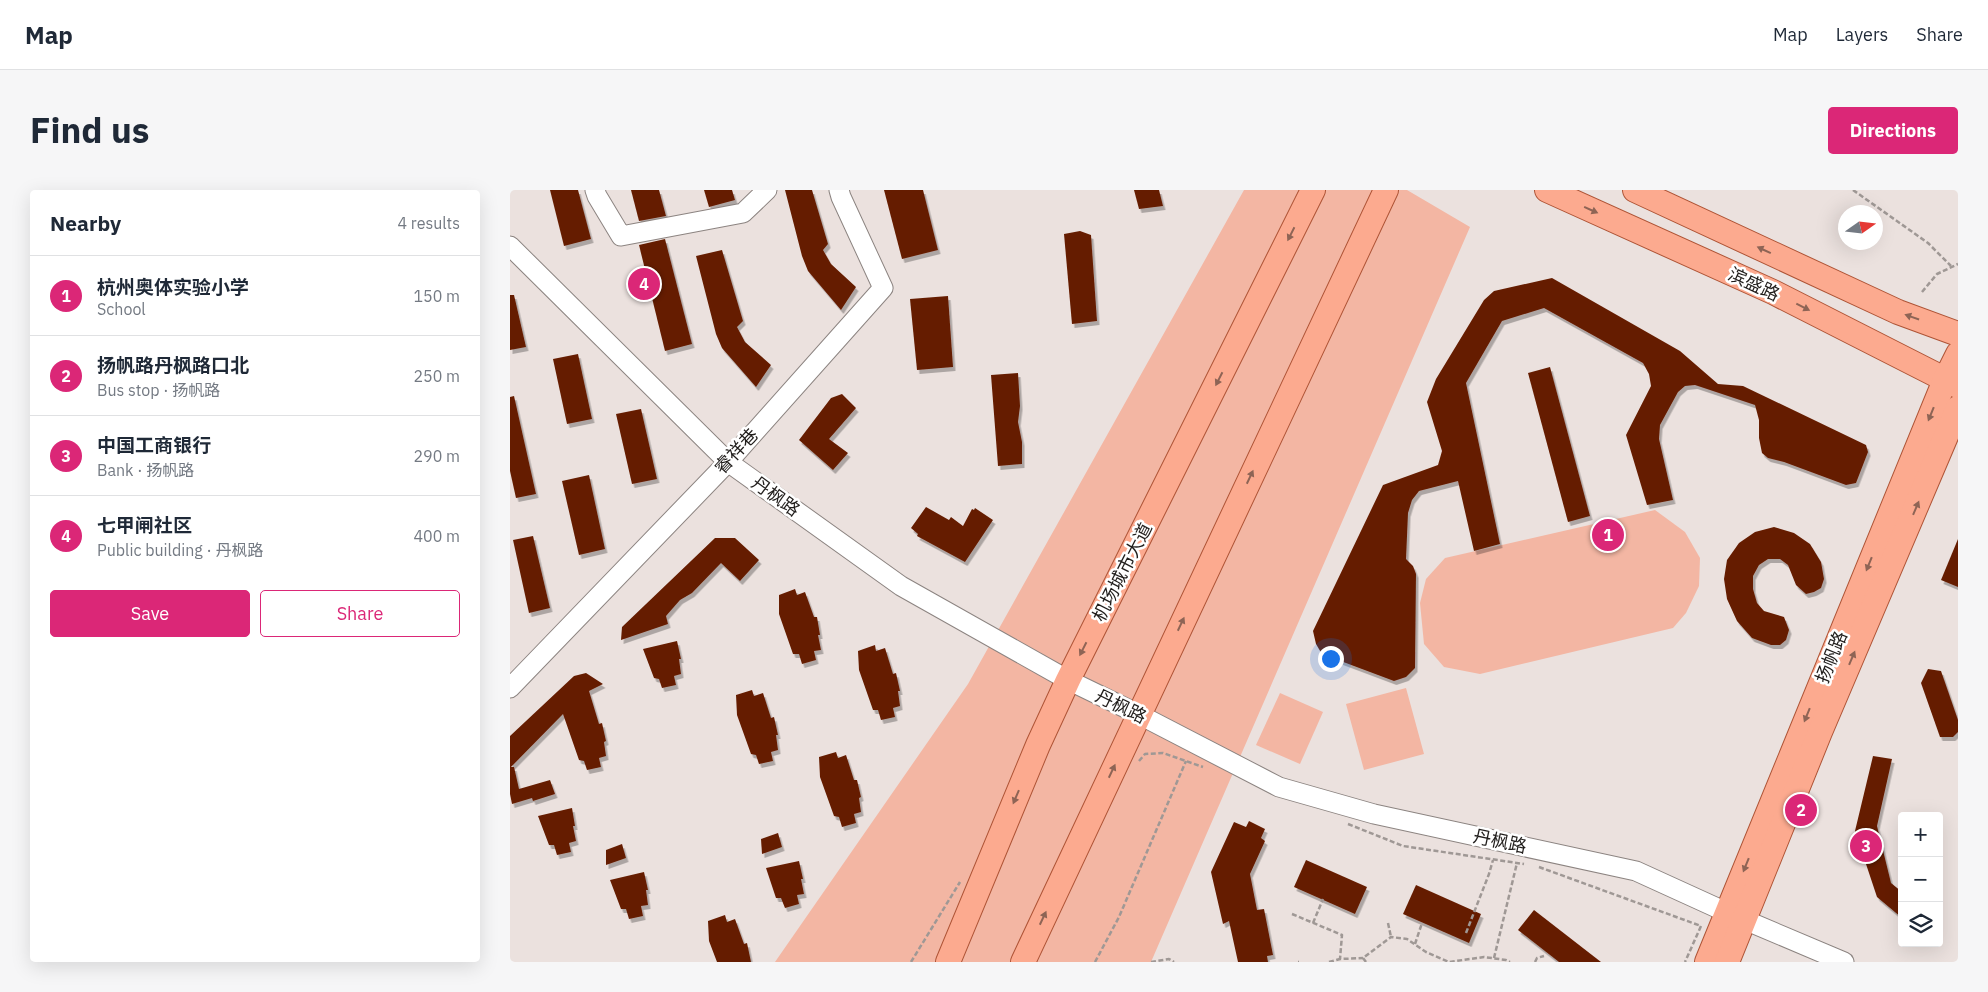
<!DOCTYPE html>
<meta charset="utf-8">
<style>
body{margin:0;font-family:"IBM Plex Sans","Noto Sans SC",sans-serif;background:#f6f6f7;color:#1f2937}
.controls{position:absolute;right:15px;bottom:15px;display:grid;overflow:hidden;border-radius:5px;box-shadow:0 5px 20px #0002}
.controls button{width:45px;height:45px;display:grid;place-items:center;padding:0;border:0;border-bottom:1px solid #e0e1e3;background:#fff;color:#1f2937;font:25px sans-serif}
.compass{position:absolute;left:1328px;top:15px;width:45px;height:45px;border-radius:50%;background:#fff;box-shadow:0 5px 20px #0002;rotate:76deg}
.you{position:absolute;left:820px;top:468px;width:18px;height:18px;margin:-12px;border:4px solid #fff;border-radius:50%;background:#1a73e8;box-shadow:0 0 0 8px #1a73e833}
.badge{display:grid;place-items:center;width:32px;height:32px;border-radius:50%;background:#db2777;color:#fff;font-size:16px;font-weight:700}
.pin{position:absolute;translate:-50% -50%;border:2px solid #fff;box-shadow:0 1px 5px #0006}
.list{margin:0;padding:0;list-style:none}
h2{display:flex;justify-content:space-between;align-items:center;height:65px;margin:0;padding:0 20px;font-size:21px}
h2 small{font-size:16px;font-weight:400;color:#747a83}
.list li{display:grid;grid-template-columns:32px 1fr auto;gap:15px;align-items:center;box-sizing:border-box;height:80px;padding:0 20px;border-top:1px solid #e0e1e3}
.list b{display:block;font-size:19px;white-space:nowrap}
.list p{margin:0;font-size:16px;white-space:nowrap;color:#747a83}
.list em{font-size:16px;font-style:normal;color:#747a83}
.actions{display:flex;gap:10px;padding:15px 20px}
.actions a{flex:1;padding:11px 0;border:1px solid #db2777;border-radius:5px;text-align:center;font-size:18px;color:#db2777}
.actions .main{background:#db2777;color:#fff}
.icon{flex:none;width:28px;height:28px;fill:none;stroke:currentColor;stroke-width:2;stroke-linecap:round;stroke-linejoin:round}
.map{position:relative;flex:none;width:1448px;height:772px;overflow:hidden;border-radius:5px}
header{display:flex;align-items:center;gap:30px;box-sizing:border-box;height:70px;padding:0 25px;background:#fff;border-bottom:1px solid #e0e1e3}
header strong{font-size:24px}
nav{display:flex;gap:28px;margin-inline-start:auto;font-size:18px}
.intro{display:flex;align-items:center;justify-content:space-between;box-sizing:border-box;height:120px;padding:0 30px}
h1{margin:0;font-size:35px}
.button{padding:12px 22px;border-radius:5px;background:#db2777;color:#fff;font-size:18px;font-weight:700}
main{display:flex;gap:30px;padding:0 30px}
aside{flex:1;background:#fff;border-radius:5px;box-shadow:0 5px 20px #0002}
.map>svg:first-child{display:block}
</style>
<header>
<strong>Map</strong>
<nav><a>Map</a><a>Layers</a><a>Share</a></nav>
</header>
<div class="intro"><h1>Find us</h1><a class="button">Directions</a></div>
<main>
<aside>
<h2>Nearby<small>4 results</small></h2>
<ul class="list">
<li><span class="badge">1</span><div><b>杭州奥体实验小学</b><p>School</p></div><em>150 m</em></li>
<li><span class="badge">2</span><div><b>扬帆路丹枫路口北</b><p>Bus stop · 扬帆路</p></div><em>250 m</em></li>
<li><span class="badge">3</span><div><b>中国工商银行</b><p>Bank · 扬帆路</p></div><em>290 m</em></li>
<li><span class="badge">4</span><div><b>七甲闸社区</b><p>Public building · 丹枫路</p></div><em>400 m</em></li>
</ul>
<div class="actions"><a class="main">Save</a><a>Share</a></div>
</aside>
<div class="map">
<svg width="1448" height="772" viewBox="0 0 1448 772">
<defs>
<filter id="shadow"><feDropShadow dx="2.5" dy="4" stdDeviation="0" flood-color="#0004"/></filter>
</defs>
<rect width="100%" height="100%" fill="#ebe1de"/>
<g fill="#f3b6a3">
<path d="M734,0H897L960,37L641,772H265L458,494Z"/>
<path d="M1145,320L1175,342L1190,368L1189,396L1176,423L1163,438L970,484L934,477L914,454L910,413L916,389L935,368Z"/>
<path d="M896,498L914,564L854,580L836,514Z"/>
<path d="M770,503L813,522L790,574L746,555Z"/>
</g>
<g fill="#651d01" filter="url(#shadow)">
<path d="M40,0H68L81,49L54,56Z"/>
<path d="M121,0H149L156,26L129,31Z"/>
<path d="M194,0H222L225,10L199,17Z"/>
<path d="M275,0H302L318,54L313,60L321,74L346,97L331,120L298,81L292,66Z"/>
<path d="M374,0H413L428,60L392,69Z"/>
<path d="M624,0H649L653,16L629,19Z"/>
<path d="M570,41L581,45L587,131L562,134L554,44Z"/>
<path d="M155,49L182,154L155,161L129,55Z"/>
<path d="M212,60L233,131L227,137L235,152L261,175L246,197L212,158L206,144L186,66Z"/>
<path d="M1042,88L1170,161L1208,194L1233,196L1356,255L1358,262L1346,293L1336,295L1274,272L1258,268L1252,263L1249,248V230L1245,215L1185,195L1175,196L1168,202L1150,235L1149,249L1163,310L1137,315L1116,245L1141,196L1139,184L1133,173L1034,118L992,131L956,193L990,354L964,361L948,291L909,301L902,310L898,323L896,369L903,376L906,384L905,478L896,487L884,491L812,464L806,454L803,441L873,295L928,275L932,261L917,212L926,189L974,110L984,101Z"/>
<path d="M0,105H4L16,157L0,160Z"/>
<path d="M438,106L443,177L407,180L400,109Z"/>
<path d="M68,164L82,229L57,234L43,169Z"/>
<path d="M1040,177L1080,326L1058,332L1018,183Z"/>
<path d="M508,183L510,216L508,232L512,252V274L488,276L481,185Z"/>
<path d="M332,204L346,218L319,249L338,263L323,280L289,250L321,208Z"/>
<path d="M4,206L26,304L6,308L0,281V207Z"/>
<path d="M131,219L147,289L122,294L106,224Z"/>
<path d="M79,285L95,359L69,365L52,291Z"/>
<path d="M416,317L439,330L441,327L453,336L462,319L464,320L465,318L483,330L455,372L407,346L408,344L401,338Z"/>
<path d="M1264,337L1284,343L1300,354L1311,372L1314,389L1311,398L1304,402L1296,404L1286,395L1278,375L1270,369H1258L1249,375L1243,386V399L1247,413L1254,421L1274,427L1279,440L1276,450L1270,455H1261L1242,448L1227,431L1217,409L1214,389L1217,370L1229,353L1245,342Z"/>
<path d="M23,346L40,418L19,423L3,350Z"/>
<path d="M205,348H225L249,370L230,391L211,373L182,403L170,410L156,426L158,434L111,450L112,437Z"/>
<path d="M1448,349V397L1431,390Z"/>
<path d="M285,399L287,405L295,402L304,427H307L310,445H308L311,460L304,461L306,470L292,474L289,464H283L269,424V405Z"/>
<path d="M167,451L171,469H169L171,484L164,486L166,495L152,498L149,489L144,488L133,459Z"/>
<path d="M365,455L366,461L375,458L383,484L386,483L390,501H388L390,516L383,518L385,527L371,530L368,520H363L349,480L348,461Z"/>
<path d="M1418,479L1431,481L1448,530V542L1443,547H1430L1411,493Z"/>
<path d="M76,483L93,494L79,501L89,534L92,533L96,551L94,552L96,566L89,568L91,577L77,580L74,571L69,570L53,524L1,577H4L9,599L40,590L45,604L23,611L22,608L2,614L0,604V546L64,486Z"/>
<path d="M242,500L244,506L253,503L261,528L264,527L268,545H266L268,560L261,562L263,571L249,574L246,565L241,564L227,525L226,505Z"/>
<path d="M326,562L328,568L336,565L344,590H347L351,607L349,608L351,622L344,624L346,633L332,637L329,627L324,626L310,587L309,567Z"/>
<path d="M1363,566L1382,569L1367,636L1381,693L1392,702V728L1367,707L1345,641Z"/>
<path d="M62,618L65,636H63L66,651L59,653L61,662L47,665L44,655H39L28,626Z"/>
<path d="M739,631L755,639L751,648L755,651L740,684L747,720L754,719L763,765L757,766L758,772H728L719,731L713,734L701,682L724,632L736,637Z"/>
<path d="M268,643L272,657L252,664L251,649Z"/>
<path d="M112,654L116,668L96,675V660Z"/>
<path d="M796,670L857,697L845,724L784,697Z"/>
<path d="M289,671L293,689H291L294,704L287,705L289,714L275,718L271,708H266L256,678Z"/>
<path d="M134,682L138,700H136L138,715L131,716L133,726L119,729L116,719H111L100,690Z"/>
<path d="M906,695L971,724L959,753L893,724Z"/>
<path d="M1024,720L1091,772H1049L1008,740Z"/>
<path d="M215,725L217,732L225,729L234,754L237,753L241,772H207L199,751L198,731Z"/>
</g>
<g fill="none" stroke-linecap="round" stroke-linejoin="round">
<g stroke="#8c8481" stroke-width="21">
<g id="minor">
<path d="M85,0L87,6L111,46L233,23L257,0"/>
<path d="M0,56L218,272L391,396L558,490L628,524L769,597L864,624L1126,681L1216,722L1334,772"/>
<path d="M0,498L218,272L373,98L331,7L329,0"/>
</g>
</g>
<g stroke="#ae5436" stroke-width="26">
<g id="major">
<path d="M1037,0L1263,102L1448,196"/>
<path d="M1125,0L1388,122L1448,144"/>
<path d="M438,772L528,555L558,490L803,0"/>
<path d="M513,772L876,0"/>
<path d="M1197,772L1435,190L1448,164"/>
<path d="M1217,772L1310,542L1448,218"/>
</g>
</g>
<g stroke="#9f9895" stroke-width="2.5" stroke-dasharray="5 2.5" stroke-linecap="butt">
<path d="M1343,0L1418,53L1441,76"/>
<path d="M1412,102L1427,84L1448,74"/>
<path d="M629,571L635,564L653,563L693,577"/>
<path d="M838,634L893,656L1014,674"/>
<path d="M1029,677L1191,736L1175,772"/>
<path d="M782,724L832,745L830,769"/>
<path d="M803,733L813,709"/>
<path d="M878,733L881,747"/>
<path d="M956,743L979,684L983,670"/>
<path d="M905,754L912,733"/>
<path d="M984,768L1007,673"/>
<path d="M401,772L450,692"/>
<path d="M585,772L609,727L676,571"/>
<path d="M641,772L659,769L664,772"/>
<path d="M788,772H789"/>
<path d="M819,772L830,769L853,768"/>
<path d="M856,772L853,768L881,747L897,749L916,762L939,772L974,767L996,770L1000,772"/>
<path d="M1025,772L1027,768L1034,766"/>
</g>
<use href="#minor" stroke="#fff" stroke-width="19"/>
<use href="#major" stroke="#fcaa8f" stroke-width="24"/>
</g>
<defs><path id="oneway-solid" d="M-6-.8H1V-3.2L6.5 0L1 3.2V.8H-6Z" transform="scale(1.25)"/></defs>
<g fill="#8e6455">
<use href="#oneway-solid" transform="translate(1081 20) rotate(24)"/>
<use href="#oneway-solid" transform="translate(781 44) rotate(117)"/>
<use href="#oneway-solid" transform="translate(1254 60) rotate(-155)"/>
<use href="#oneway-solid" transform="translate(1293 117) rotate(27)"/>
<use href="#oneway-solid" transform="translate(1402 127) rotate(-161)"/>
<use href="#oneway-solid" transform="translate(709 189) rotate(117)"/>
<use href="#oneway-solid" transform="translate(1421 224) rotate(112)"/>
<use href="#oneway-solid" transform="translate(740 287) rotate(-65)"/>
<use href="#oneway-solid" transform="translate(1406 318) rotate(-67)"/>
<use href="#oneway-solid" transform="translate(1359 374) rotate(112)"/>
<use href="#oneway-solid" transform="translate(671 434) rotate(-65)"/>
<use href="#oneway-solid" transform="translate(573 459) rotate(117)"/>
<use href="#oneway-solid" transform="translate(1342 468) rotate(-67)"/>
<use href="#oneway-solid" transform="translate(1297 525) rotate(112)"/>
<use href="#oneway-solid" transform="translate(602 581) rotate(-65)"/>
<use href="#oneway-solid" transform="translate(506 607) rotate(113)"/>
<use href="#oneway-solid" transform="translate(1236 675) rotate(112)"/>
<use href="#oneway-solid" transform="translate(533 728) rotate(-65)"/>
</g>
<g text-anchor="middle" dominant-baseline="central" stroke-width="5" stroke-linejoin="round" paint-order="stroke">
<g font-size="18" fill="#201d1b" stroke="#fff">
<text transform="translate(1244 94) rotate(25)">滨盛路</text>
<text transform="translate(226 261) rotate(-47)">睿祥巷</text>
<text transform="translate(266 306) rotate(36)">丹枫路</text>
<text transform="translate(612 382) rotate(-63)">机场城市大道</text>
<text transform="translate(1321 467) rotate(-68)">扬帆路</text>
<text transform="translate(611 516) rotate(26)">丹枫路</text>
<text transform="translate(990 651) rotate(12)">丹枫路</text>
</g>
</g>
</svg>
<div class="controls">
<button>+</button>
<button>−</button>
<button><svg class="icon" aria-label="layers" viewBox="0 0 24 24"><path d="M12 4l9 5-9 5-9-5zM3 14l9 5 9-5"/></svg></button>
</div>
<svg class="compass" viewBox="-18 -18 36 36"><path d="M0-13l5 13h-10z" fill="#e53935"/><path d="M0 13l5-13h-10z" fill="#747a83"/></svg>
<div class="you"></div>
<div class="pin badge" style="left:1098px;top:345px">1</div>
<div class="pin badge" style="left:1291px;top:620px">2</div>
<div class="pin badge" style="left:1356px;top:656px">3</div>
<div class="pin badge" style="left:134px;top:94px">4</div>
</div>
</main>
